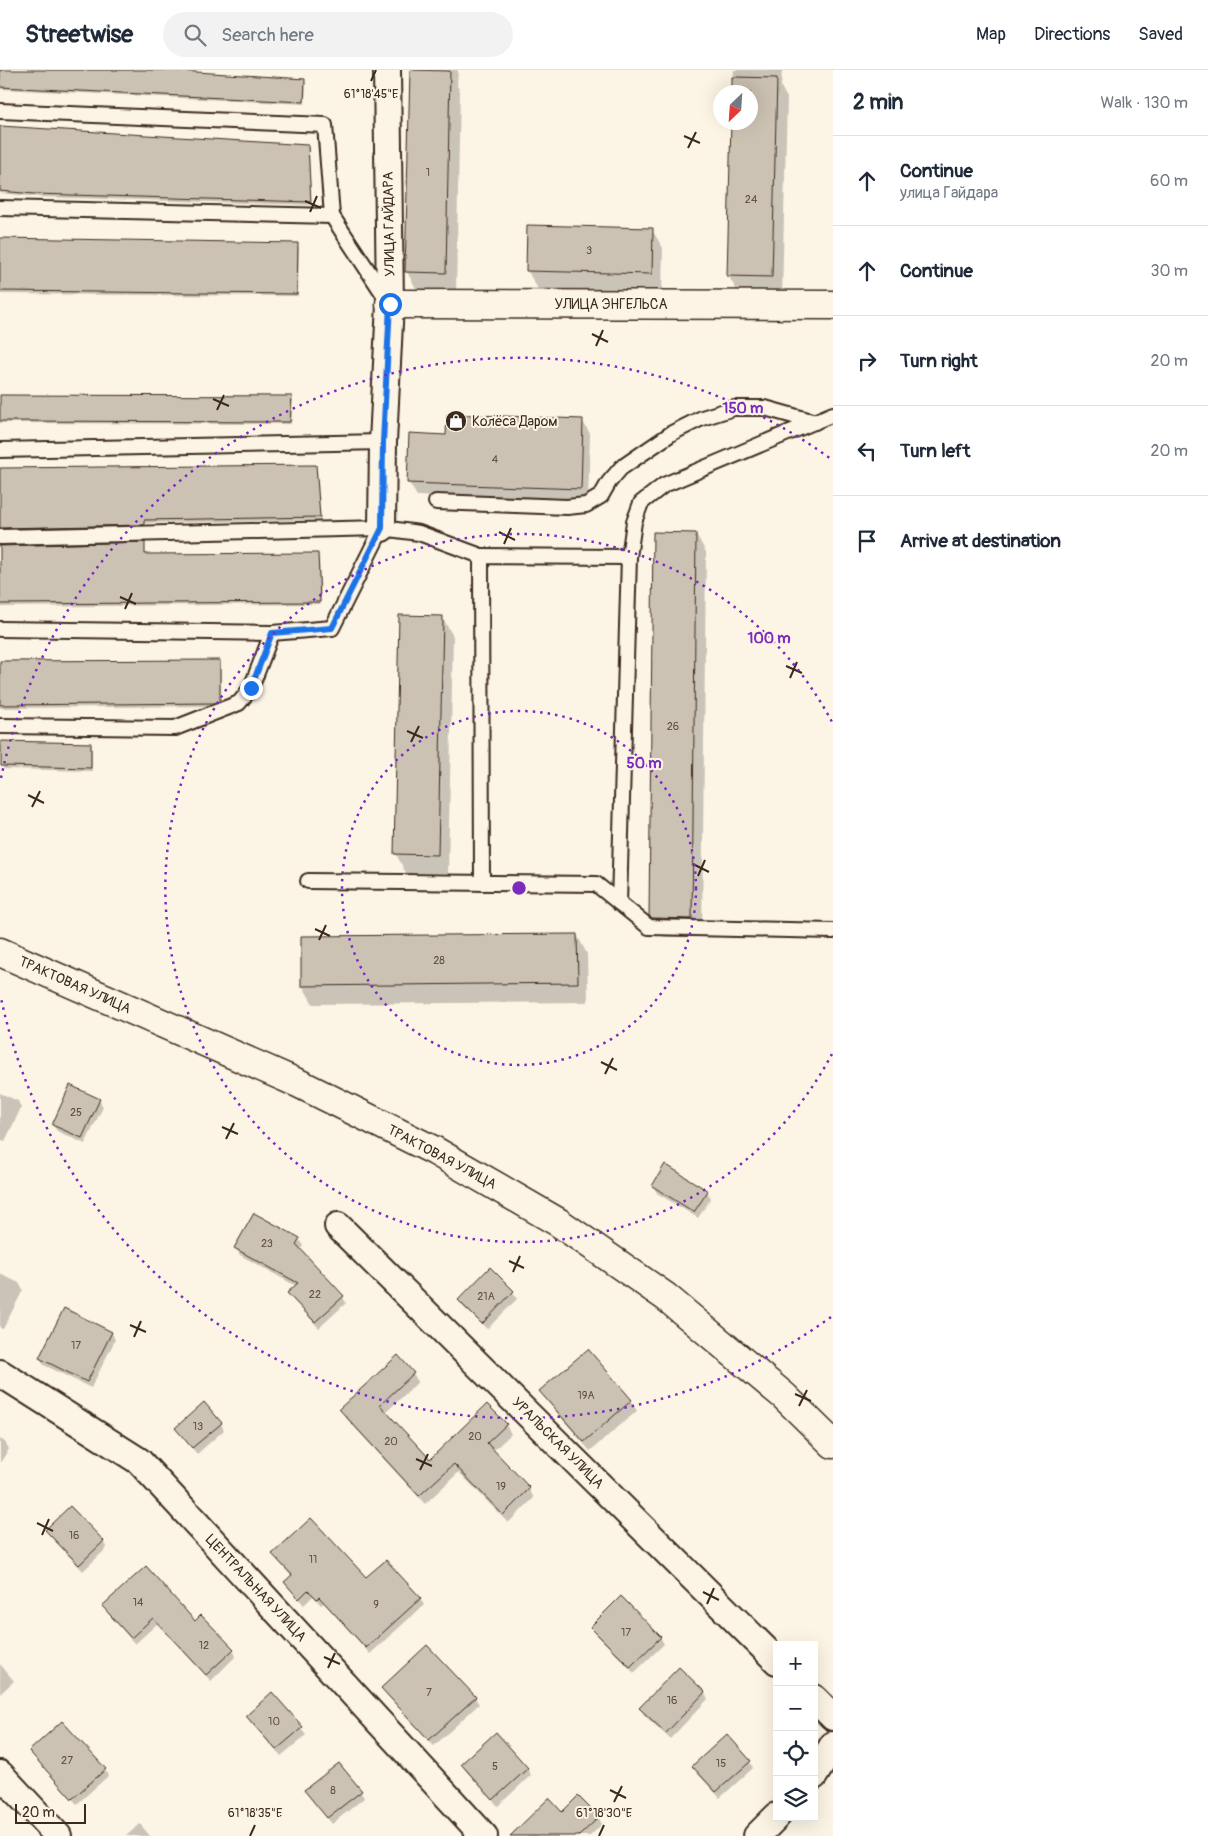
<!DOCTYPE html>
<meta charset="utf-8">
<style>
body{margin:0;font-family:Pangolin,sans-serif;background:#f2f2f3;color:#1f2937}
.controls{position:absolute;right:15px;bottom:15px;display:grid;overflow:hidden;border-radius:0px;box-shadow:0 5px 20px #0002}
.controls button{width:45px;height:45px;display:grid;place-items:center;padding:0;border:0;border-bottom:1px solid #e0e1e3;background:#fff;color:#1f2937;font:25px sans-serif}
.compass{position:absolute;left:713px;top:15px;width:45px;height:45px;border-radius:50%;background:#fff;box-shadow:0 5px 20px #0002;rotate:205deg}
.scale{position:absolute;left:15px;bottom:12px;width:71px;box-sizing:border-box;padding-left:5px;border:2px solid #3b2a1e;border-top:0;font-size:14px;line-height:18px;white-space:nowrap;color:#3b2a1e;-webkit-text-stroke:4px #fcf5e5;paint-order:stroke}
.stop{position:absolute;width:15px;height:15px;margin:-11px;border:4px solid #1a73e8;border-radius:50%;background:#fff}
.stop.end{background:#1a73e8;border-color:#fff;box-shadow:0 1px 5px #0008}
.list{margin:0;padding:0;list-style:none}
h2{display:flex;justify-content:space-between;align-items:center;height:65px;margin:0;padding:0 20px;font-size:21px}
h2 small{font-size:16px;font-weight:400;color:#747a83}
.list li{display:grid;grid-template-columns:32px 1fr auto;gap:15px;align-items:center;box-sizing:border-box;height:90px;padding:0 20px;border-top:1px solid #e0e1e3}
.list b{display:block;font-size:19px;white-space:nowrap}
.list p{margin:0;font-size:16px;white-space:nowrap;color:#747a83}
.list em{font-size:16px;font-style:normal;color:#747a83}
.icon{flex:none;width:28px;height:28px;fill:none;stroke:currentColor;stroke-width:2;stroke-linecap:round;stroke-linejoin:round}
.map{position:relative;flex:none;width:833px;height:1766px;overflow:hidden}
header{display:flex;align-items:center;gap:30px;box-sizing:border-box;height:70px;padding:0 25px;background:#fff;border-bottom:1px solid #e0e1e3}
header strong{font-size:24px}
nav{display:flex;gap:28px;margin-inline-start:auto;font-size:18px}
.search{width:350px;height:45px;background:#f2f2f3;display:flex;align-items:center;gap:12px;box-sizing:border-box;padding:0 18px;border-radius:28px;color:#747a83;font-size:19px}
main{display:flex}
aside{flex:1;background:#fff}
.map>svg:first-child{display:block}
</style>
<header>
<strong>Streetwise</strong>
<div class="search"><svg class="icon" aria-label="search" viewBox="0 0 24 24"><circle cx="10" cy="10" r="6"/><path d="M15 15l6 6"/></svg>Search here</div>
<nav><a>Map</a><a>Directions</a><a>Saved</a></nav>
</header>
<main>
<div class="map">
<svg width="833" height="1766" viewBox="0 0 833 1766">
<rect width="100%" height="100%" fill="#fcf5e5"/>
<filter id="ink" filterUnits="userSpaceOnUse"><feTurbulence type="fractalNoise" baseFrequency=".02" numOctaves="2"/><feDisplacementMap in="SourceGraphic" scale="10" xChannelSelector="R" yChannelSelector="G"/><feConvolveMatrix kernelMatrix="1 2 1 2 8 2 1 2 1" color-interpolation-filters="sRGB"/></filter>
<g filter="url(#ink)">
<g fill="#0003">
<path d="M0,0H144L304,10L306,13L305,34L0,19Z"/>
<path d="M411,0H458L457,16L460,21L456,221L417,220L407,202Z"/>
<path d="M734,0H782L781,17L787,28L782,225L739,224L728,205L750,52V22H733Z"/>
<path d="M0,57L307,76L309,79L311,135L38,127L0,123Z"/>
<path d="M652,160L663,178L662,222L538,219L527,200Z"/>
<path d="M0,169L297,174L299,177L298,226L0,224Z"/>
<path d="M0,326L292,328L293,331L291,354L0,353Z"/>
<path d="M582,350L590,364L588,432L417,426L409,413L447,366Z"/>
<path d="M315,396L317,399L321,450L145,453V458L0,462V399Z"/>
<path d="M696,464L706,482L702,867H664L651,846Z"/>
<path d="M144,474L146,486L318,484L319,487L321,534L0,537V477Z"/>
<path d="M442,547L453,566L448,803H406L396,784Z"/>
<path d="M219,591L221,594V634L216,636L0,638V593Z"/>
<path d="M91,675L92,678V701L4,699L2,696Z"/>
<path d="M577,865L587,884L588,932L313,934L302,915Z"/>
<path d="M0,1023L18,1031L21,1038L5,1071L0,1069Z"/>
<path d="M99,1030L103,1037L85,1074L57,1061L53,1055Z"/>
<path d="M653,1116L707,1122L711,1128L698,1148L657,1123Z"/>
<path d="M299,1169L303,1176L300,1180L343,1227L346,1233L319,1258L293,1230L289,1223L296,1216L240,1185L236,1178Z"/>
<path d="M0,1204L19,1213L23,1220L3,1259L0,1258Z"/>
<path d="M513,1222L517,1229L487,1259L463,1237L460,1230Z"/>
<path d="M65,1239L112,1263L115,1270L91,1318L44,1295L40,1288Z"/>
<path d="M588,1281L631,1331L637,1341L590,1381L547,1331L541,1321Z"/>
<path d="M413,1303L418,1312L385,1343L430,1391L487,1336L506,1355L511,1364L493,1381L529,1419L534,1428L508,1453L459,1402L425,1434L346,1348L341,1340Z"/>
<path d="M221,1354L224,1360L197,1384L176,1358Z"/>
<path d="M0,1369L5,1372L9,1379L0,1393Z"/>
<path d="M46,1460L103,1472L107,1478L83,1501L50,1466Z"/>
<path d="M274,1485L366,1509L420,1528L424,1535L370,1584L324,1533L321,1535L313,1526L304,1535L290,1519L286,1513L292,1507L278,1491Z"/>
<path d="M103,1536L195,1553L233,1580L236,1586L211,1611L157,1554L135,1574L107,1542Z"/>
<path d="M592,1557L660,1567L664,1574L634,1603L596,1564Z"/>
<path d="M0,1594L14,1611L0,1624Z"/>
<path d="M383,1618L475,1628L479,1634L434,1676L387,1625Z"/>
<path d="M704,1622L708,1629L670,1669L644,1645L641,1638Z"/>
<path d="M272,1624L306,1665L281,1686L251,1653L247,1646Z"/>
<path d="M31,1681L105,1699L108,1706L77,1734L35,1688Z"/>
<path d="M750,1692L753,1698L720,1728L697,1703L693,1696Z"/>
<path d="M462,1695L527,1698L531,1705L498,1736L466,1701Z"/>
<path d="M306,1721H360L364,1728L332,1754Z"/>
<path d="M562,1743L598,1747L602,1754L590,1766H518Z"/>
<path d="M140,1754L150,1766H126Z"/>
</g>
<g fill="#ccc2b3" stroke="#3b2a1e">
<path d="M0,0H165L305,9L304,32L0,17Z"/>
<path d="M410,0L450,1L446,203L405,202Z"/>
<path d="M732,7L777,8L772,207L727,206L731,52H750V22H732Z"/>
<path d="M0,56L308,75L311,132L35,124L0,121Z"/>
<path d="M527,155L653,158L652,204L526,201Z"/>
<path d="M0,168L298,173L297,224L0,221Z"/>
<path d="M0,325L292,326L290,352L0,351Z"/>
<path d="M447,344L583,349L581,419L407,413L409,363L446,365Z"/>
<path d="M316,395L320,447L144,450V455L0,458V398Z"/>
<path d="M653,462L696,463L692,849L652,848L649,846Z"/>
<path d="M145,472V484L318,483L320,532L0,534V476Z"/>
<path d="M399,545L443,546L438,785L394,784Z"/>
<path d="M220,590V631L214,633L0,635V591Z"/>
<path d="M1,671L91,673V698L1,696Z"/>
<path d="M577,864L578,913L301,916V866Z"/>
<path d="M70,1015L100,1029L82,1068L52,1055Z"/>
<path d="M665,1094L708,1121L694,1142L652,1116Z"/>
<path d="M254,1143L300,1168L296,1174L344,1226L315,1252L287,1223L298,1213L234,1178Z"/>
<path d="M490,1197L514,1221L482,1254L458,1230Z"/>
<path d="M64,1238L112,1262L87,1312L39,1288Z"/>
<path d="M588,1279L632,1330L584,1372L539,1321Z"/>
<path d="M398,1285L414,1303L380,1335L430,1389L487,1334L507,1354L487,1373L530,1418L503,1445L454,1394L419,1426L339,1339Z"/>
<path d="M204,1332L222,1353L192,1378L175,1358Z"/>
<path d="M70,1436L104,1471L79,1495L45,1460Z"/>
<path d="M311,1448L366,1507L386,1490L421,1528L366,1578L319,1527L317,1529L308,1520L299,1529L284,1512L292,1505L272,1484Z"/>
<path d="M146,1496L195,1551L201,1545L234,1579L206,1605L153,1548L131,1568L102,1536Z"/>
<path d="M621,1526L661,1567L630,1597L590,1557Z"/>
<path d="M427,1575L476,1627L429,1670L381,1618Z"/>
<path d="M679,1597L705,1622L666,1663L639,1638Z"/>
<path d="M272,1622L303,1657L276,1680L246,1646Z"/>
<path d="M62,1651L106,1699L72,1729L29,1681Z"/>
<path d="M496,1662L528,1698L493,1730L461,1694Z"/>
<path d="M727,1664L751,1691L716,1722L692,1696Z"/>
<path d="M339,1693L362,1721L327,1748L304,1720Z"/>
<path d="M578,1726L599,1747L579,1766H510L549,1728L562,1742Z"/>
</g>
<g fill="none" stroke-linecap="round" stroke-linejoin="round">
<g stroke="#3b2a1e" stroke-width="18">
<g id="service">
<path d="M0,41L325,55L332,146L386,228"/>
<path d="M0,138L332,146"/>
<path d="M0,380L383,372"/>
<path d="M436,432L567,437L586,435L601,426L609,412L621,398L672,363L702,348L734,338H765L815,352"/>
<path d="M0,467L382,458L419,463L481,486"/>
<path d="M0,559L272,563L332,558L382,458"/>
<path d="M0,656L175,658L239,633L251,618L272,563"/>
<path d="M308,811L596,814L649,857L833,861"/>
<path d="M482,813L481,486L629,487"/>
<path d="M619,833L629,487L634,452L641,433L664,415L833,344"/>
</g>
</g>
<g stroke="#3b2a1e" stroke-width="30">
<g id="minor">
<path d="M382,458L383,372L390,234L387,0"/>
<path d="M338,1156L777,1591"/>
<path d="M0,1303L139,1391L484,1766"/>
<path d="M814,1628L833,1647"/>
<path d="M0,1704L58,1766"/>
<path d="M814,1706L833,1675"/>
<path d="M757,1766L777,1746"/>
</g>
</g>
<g stroke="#3b2a1e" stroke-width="31">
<g id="tertiary">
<path d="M390,234L833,235"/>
<path d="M0,882L300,1014L435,1081L558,1152L666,1227L784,1326L833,1374"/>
</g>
</g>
<use href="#service" stroke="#fcf5e5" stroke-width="14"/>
<use href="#minor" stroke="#fcf5e5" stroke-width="26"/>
<use href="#tertiary" stroke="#fcf5e5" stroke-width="28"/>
</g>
</g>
<g fill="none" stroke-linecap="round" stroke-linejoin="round" filter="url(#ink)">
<path stroke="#1a73e8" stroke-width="6" d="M251,618L272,563L332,558L382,458L383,372L390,234"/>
</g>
<path fill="none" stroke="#3b2a1e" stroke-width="2" d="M371,11L376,0M684,66L700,73M688,78L696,62M305,131L321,138M310,142L317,126M592,264L608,272M596,276L603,260M213,329L229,336M217,340L224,325M499,462L515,470M504,474L511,458M120,527L136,534M125,539L132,523M786,596L802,603M790,608L797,592M407,661L423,668M411,672L419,656M28,725L44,733M32,737L40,721M693,794L709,802M698,806L705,790M315,859L330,866M319,870L326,855M601,992L617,1000M605,1004L613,988M222,1057L238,1064M226,1069L234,1053M509,1191L524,1198M513,1202L520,1186M130,1255L146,1262M134,1267L141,1251M795,1324L811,1331M799,1336L807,1320M416,1389L432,1396M420,1400L428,1384M37,1453L53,1461M42,1465L49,1449M703,1522L719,1530M707,1534L714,1518M324,1587L340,1594M328,1598L335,1583M610,1720L626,1728M614,1732L622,1716M250,1766L255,1755M599,1766L604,1755"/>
<g fill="none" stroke="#7b2cbf" stroke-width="2.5" stroke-dasharray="2.5 5">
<circle cx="519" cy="818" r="177"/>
<path d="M832 984A354 354 0 1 1 832 652"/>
<path d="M831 1247A530 530 0 0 1 1 928M1 708A530 530 0 0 1 831 389"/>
</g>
<defs>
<g id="shop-disc" transform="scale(1.125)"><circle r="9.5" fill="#3b2a1e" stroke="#fcf5e5"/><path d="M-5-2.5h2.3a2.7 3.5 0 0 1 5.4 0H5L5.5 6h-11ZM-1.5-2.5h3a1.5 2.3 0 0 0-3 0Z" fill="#fff"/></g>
</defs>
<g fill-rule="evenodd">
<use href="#shop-disc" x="456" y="351"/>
</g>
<g text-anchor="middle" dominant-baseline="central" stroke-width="4" stroke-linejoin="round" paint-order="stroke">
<g font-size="11" fill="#5f5043">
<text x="428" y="102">1</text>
<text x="751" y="129">24</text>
<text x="589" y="180">3</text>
<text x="495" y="389">4</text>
<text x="673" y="656">26</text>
<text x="439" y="890">28</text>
<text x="76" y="1042">25</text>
<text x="267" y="1173">23</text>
<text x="315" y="1224">22</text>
<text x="486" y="1226">21А</text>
<text x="76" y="1275">17</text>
<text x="586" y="1325">19А</text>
<text x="198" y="1356">13</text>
<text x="475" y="1366">20</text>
<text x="391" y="1371">20</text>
<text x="501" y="1416">19</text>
<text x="74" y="1465">16</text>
<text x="313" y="1489">11</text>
<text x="138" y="1532">14</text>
<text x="376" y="1534">9</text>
<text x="626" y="1562">17</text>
<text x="204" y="1575">12</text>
<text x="429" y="1622">7</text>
<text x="672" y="1630">16</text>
<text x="274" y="1651">10</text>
<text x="67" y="1690">27</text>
<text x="721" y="1693">15</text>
<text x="495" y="1696">5</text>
<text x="333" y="1720">8</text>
</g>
<g font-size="14" fill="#3b2a1e" stroke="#fcf5e5">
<text transform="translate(389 154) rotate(-91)">УЛИЦА ГАЙДАРА</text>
<text x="611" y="234">УЛИЦА ЭНГЕЛЬСА</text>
<text transform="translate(75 915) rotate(24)">ТРАКТОВАЯ УЛИЦА</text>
<text transform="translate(442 1087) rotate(28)">ТРАКТОВАЯ УЛИЦА</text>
<text transform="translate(558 1373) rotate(45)">УРАЛЬСКАЯ УЛИЦА</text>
<text transform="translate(256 1518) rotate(47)">ЦЕНТРАЛЬНАЯ УЛИЦА</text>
</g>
<g font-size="14" fill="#3b2a1e" stroke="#fcf5e5" text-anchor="start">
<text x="472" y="351">Колёса Даром</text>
</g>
</g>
<g font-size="12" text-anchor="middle" fill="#3b2a1e" stroke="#fcf5e5" stroke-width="4" stroke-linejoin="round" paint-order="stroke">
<text x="371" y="28">61°18'45"E</text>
<text x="255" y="1747">61°18'35"E</text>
<text x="604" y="1747">61°18'30"E</text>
</g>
<circle cx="519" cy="818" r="8" fill="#7b2cbf" stroke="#fcf5e5" stroke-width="2.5"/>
<g font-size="15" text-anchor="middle" font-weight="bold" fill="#7b2cbf" stroke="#fcf5e5" stroke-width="4" stroke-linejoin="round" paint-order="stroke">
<text x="743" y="343">150 m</text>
<text x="769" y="573">100 m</text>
<text x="644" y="698">50 m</text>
</g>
</svg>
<div class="controls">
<button>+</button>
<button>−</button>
<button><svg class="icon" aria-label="locate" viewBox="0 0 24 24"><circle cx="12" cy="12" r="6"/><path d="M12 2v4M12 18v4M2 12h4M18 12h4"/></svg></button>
<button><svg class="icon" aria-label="layers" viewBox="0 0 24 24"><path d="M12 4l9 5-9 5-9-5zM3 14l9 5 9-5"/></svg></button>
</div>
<svg class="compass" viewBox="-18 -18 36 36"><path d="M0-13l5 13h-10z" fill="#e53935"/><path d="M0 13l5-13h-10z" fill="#747a83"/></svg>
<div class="scale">20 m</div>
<div class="stop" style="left:390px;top:234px"></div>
<div class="stop end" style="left:251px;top:618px"></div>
</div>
<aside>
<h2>2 min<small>Walk · 130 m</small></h2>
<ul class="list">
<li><svg class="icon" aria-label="ahead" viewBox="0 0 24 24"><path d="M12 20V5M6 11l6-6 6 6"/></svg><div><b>Continue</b><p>улица Гайдара</p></div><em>60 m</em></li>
<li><svg class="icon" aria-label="ahead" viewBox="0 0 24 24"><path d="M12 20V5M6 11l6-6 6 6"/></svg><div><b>Continue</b></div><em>30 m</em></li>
<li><svg class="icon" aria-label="right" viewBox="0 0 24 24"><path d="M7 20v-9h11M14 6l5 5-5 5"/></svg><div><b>Turn right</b></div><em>20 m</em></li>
<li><svg class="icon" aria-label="left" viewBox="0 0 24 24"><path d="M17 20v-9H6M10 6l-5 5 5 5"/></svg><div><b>Turn left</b></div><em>20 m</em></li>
<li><svg class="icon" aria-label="arrive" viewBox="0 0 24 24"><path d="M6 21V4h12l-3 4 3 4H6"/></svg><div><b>Arrive at destination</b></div></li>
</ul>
</aside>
</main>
